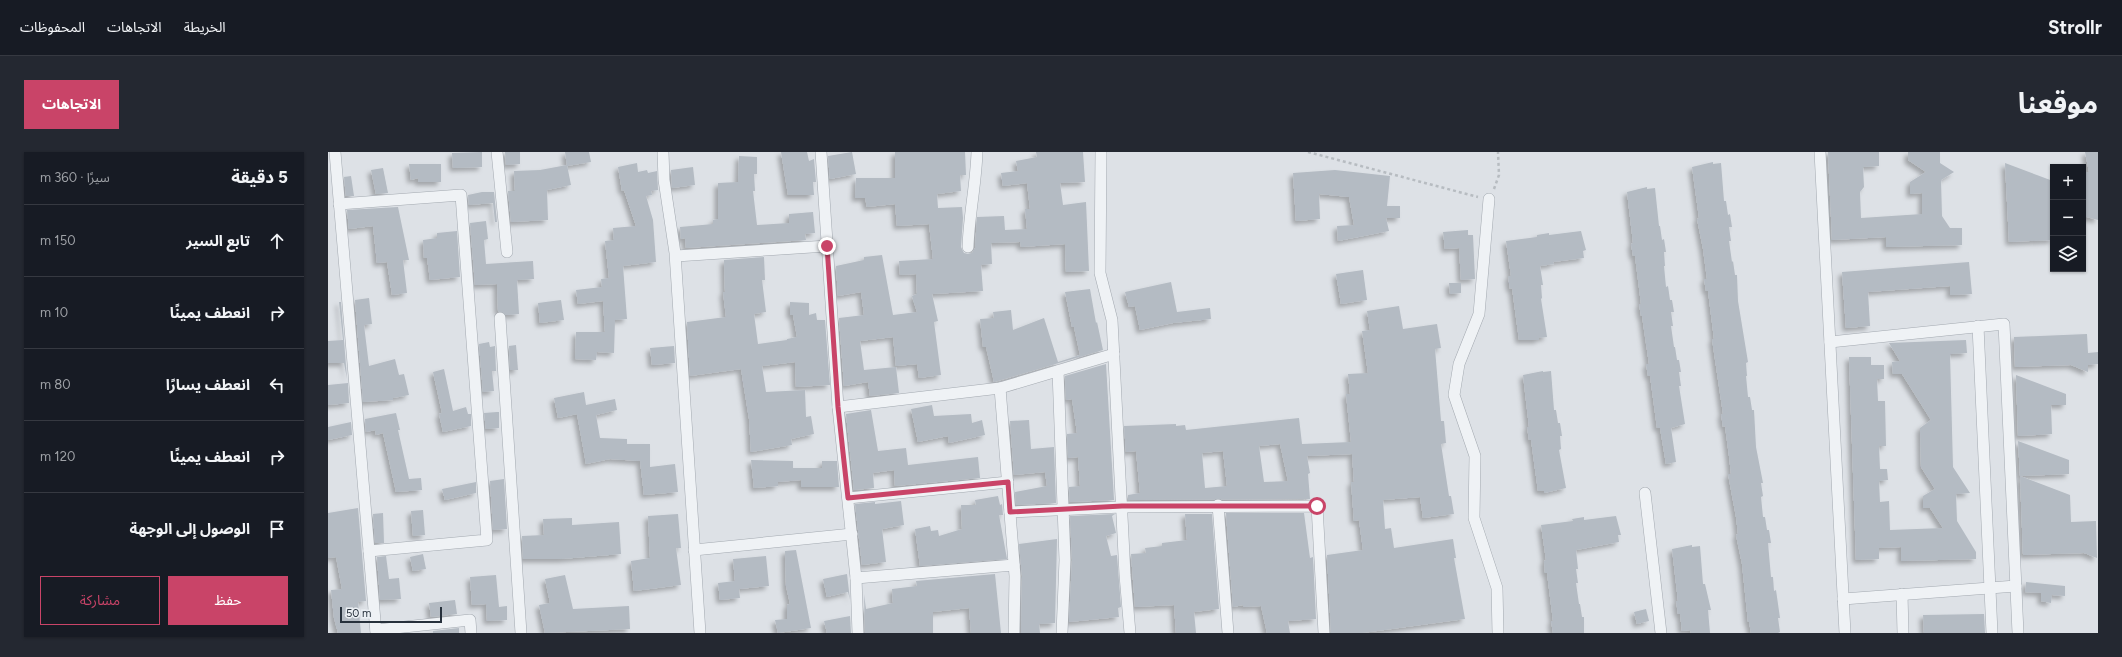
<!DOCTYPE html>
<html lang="ar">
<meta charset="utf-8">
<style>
body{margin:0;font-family:Figtree,"Noto Sans Arabic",sans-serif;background:#242831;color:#f1f3f6;direction:rtl}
.controls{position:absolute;right:12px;top:12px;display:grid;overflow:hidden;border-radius:0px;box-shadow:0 1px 3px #0004}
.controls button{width:36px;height:36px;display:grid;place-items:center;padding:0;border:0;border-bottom:1px solid #363941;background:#171b24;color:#f1f3f6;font:20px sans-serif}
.scale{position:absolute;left:12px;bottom:10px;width:102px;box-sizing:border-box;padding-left:4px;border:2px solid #27313c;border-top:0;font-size:11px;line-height:14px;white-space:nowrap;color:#27313c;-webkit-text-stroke:3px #ecf0f4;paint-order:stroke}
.stop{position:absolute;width:12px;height:12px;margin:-9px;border:3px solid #c94468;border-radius:50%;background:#fff}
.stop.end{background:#c94468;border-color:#fff;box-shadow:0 1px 4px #0008}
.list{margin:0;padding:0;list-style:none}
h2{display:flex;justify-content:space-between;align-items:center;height:52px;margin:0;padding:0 16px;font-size:17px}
h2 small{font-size:13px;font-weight:400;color:#9ea1a6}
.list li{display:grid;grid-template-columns:26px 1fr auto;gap:12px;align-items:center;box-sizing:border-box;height:72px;padding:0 16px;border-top:1px solid #363941}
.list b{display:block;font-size:15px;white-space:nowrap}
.list em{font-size:13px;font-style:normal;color:#9ea1a6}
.actions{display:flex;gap:8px;padding:12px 16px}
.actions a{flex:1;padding:9px 0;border:1px solid #c94468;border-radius:0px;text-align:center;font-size:14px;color:#c94468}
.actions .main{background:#c94468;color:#fff}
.icon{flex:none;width:22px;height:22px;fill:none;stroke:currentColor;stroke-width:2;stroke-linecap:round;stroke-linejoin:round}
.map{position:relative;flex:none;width:1770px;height:481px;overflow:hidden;direction:ltr;border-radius:0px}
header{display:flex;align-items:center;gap:24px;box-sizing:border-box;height:56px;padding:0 20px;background:#171b24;border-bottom:1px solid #363941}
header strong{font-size:19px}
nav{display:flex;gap:22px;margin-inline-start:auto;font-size:14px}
.intro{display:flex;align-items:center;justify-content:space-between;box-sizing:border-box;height:96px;padding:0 24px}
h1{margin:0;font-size:28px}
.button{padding:10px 18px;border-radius:0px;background:#c94468;color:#fff;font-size:14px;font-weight:700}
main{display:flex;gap:24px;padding:0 24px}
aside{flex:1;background:#171b24;border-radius:0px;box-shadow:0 1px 3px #0004}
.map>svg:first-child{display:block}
</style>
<header>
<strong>Strollr</strong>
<nav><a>الخريطة</a><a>الاتجاهات</a><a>المحفوظات</a></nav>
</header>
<div class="intro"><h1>موقعنا</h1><a class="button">الاتجاهات</a></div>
<main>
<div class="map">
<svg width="1770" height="481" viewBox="0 0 1770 481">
<defs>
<filter id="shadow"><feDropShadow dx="-3.5" dy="3.5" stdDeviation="2" flood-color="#0004"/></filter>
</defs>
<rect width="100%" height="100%" fill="#dde1e6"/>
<g fill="#b4bbc3" fill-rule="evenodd" filter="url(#shadow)">
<path d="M154,0V15L125,16L124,1Z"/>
<path d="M177,0H192V12L178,13Z"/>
<path d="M237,0H261L263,10L239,14Z"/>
<path d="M453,0H479L481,9L486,7L488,30H485L486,43H460Z"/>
<path d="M524,0L528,22L502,27L500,4Z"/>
<path d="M567,0H637L638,23H632L633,39L609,42L610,56L634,55L635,66L633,95L636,101L640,102L644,101L647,96L649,65L676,64L677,78L699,77L697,57H702L699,31L675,34L673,21L690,19L688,9L709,5L708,0H755L757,30L732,31L735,53L758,50L761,119L738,120L737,92L693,95L692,90L663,91L664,112L653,113L655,139L604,142L610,169L606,170L613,223L591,226L589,212L568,214L565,185L532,189L536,218L568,215L571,241L542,244L540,230L516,234L511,166L536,163L533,140L510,144L508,114L536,108V105L554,103L565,163L589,160L584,144L589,142L588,122L572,123L571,109L605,107L601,72L569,74L567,52L539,55L537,46H527L528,26H567Z"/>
<path d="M1500,0H1551V14L1535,15L1536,35L1532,40L1533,66L1594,62V41L1582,42V30L1598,20L1580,8V0H1612V11L1626,20L1613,28L1614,64L1622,76H1634V93L1558,95V85L1504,88Z"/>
<path d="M1757,0H1770V68L1755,64V20H1761Z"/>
<path d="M411,4L429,5V22H426L427,39H425L429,73L461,71V62L485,60L487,81L477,82L478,88L358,96L357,86L353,87L352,75L385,72V68L390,67V31L410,30Z"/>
<path d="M1385,10V12L1393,11L1396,49H1398L1400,63L1402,62L1404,75H1401L1403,89H1401L1404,110L1405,109L1407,123H1409L1410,149L1420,210L1418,211L1419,224H1418L1420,245H1422L1424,258H1426L1428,295L1435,331H1433L1435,344L1433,345L1435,365H1437L1439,378H1441L1443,391H1440L1443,425H1445L1446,439L1448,438L1452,466H1450L1452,480L1450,481H1423L1421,470H1420L1414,412L1408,383L1410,382L1408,365L1400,322H1403L1401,304L1397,274L1395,275L1393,262H1395L1384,187H1386L1380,139H1378L1376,127H1379L1375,97L1369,67L1371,66L1364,15Z"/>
<path d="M309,11L310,20L319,18L320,21L329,19L330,38L323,39L324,43L318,44L325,68L328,110L295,114L299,167L287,168L286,201L269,200L268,208L247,207L248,180H277L275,149L250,152L248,138L274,135L273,127L281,126L277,89L286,88L285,76L308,74L296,38L294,39L290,15Z"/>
<path d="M1677,11L1725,29V88L1681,90Z"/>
<path d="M81,12H113V30H90V26L83,28Z"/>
<path d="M239,13L243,33L219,38L220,68L183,70L180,39H187L186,19L212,18Z"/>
<path d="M365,15L367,33L344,36L343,18Z"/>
<path d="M55,16L60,41L48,42L43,18Z"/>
<path d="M1007,18L1062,24L1059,54H1072V66H1058L1061,79L1010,89L1009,74L1026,73L1021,45L991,42L992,67L968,69L965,21Z"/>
<path d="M23,24L26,44H18L16,25Z"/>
<path d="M1319,35V37L1327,36L1331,74H1332L1334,88L1336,87L1338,100H1336L1337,114H1336L1338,135L1340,134L1342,148H1344L1346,160H1343L1345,174H1343L1346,195H1347L1349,208H1351L1353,220H1351L1353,234H1351L1357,272L1343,276L1348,310L1338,312L1332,276H1329L1322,224H1320L1318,212H1321L1314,164H1313L1311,152H1313L1307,104H1305L1303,92L1305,91L1299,40Z"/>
<path d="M154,40H166L169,70H167L165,51L141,53L140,43Z"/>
<path d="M70,55L81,108H75L79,141L64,143L59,110L49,111L45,74L21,77L19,58Z"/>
<path d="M158,69L160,87L156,88L158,112L205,109L206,127L189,128L191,162L178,163L170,159L169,132L147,133L142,71Z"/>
<path d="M1140,78V83H1145L1147,127L1133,128L1131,96L1117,97L1115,80Z"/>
<path d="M129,79L132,125L102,128L99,106H96L95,88L109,86V81Z"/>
<path d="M1253,79L1258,98L1255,99L1256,106L1225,110L1226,112L1212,114L1215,133H1213L1214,146L1213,147L1219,185L1211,186V188H1191L1184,136L1182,137L1180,124H1183L1178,89L1209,85V83L1221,81V83Z"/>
<path d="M436,105L437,128H434L438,160L426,162L430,192L459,188V187L469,185L465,163H462V150L481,151V163L488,161L489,168H497L502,233L468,235L467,210L434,214L438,240L477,238L478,265L483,264L486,282L463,287L464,293L423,300L421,267L413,217L362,224L359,170L398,165L395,140H397L396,108Z"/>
<path d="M1641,110L1644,142L1622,143V134L1540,140L1542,174L1518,176L1514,120Z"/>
<path d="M1035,118L1039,148L1013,152L1008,122Z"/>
<path d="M843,130L849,160L882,156L883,167L845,171L812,178L807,154L801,155L797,140Z"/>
<path d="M1121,131H1133V141L1122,142Z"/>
<path d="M762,137L768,171L769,170L775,198L666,230L658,195H655L652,167L666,166L665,160L683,158L685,178L716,166L730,210L752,203L746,175H744L737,140Z"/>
<path d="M41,146L44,172L36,173L41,214L67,207L71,223L76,222L81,243L65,246V248L35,250L27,148Z"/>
<path d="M233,148L236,168L212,171L210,151Z"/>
<path d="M11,150H13L19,227L16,211H0V189L15,188Z"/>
<path d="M1071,154L1075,177L1109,172L1113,196L1107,197L1113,269H1116L1118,291L1113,292L1121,344H1123L1126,362L1095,366L1092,345L1055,348L1057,377L1063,376L1066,396L1125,387L1128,406H1126L1137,467L1034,481H1003L999,403L1035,398L1031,368L1026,369L1023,330H1026L1024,302L979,304L982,321L980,322L982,347L800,348V343L812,341L808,299L798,300L796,274L848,272V274L857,273L858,278L971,266L974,292L1023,290L1018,242H1022L1020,222L1040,221L1034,179L1042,178L1039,159ZM952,292L960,329L936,330L931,294ZM895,299L899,334L877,336L874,301Z"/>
<path d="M1759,182L1760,201L1770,200V212L1760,213V220L1743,213L1687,215L1686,185Z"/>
<path d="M1638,188L1639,201L1622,202L1625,315L1642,341L1628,342L1629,369L1648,400V407L1573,409V395L1551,396V407L1528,408L1521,205H1543V213H1556V227H1549L1550,249H1557L1558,294H1551L1552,317H1559L1560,328L1551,329L1552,350L1561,349L1562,378L1615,376L1602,356H1595V344L1607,337L1593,315L1592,276L1603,268L1574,222H1565L1564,210L1572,209L1561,191Z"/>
<path d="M161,190L162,195L167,194L168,219H164L166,239L155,240L151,192Z"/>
<path d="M188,193L190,218H182L181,194Z"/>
<path d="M346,194L347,211L324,213L322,196Z"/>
<path d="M778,212L786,348L742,350L741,335L752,334L750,305L740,306L739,282L749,281L744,247L738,248L737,224Z"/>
<path d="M116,217L125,259L138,255L140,262H143V274L115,280L111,262L114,261L105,220Z"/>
<path d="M1215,219V220L1223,219L1226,258H1228L1230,271H1232L1234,284H1232L1233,297L1231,298L1238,336L1216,341V339H1210L1203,288H1201L1199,275H1201L1195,223Z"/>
<path d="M1688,223L1738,242V253H1723L1724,282L1690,284Z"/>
<path d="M20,231L21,251L0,253V233Z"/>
<path d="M256,240L258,253L287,247L289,258L268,263L272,286L299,287V292H322V315L347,312L350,340L316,343L312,309L282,307L258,312L249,262L230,266L226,246Z"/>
<path d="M604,253L606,264L643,262L644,271L654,268L657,283L621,291L620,284L590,290L583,257Z"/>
<path d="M543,258L550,299L578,296L580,313L650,305L652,326L567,334L566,318L545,321L546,336L526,338L518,262Z"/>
<path d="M169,260H171V276L158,277L156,261Z"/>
<path d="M68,261L72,278H70L81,327L93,326L94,338L68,340L55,281L48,283L47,278L38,280L37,267Z"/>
<path d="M701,268L703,297L726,295L728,351L688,353L687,340L719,334L717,320L686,323L682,269Z"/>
<path d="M23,270L24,283L0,288V275Z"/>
<path d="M1690,289L1741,308V322L1692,324Z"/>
<path d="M423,308L465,309V316H494V309H509L511,335H473V328L450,330V334L426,336Z"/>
<path d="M1692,324L1742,343L1743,370L1768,369L1769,406L1756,401L1695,403Z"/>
<path d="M176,327L179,377L165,378L162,329Z"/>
<path d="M148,330V341L117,348L114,337Z"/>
<path d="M670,344L672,353L674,352L675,363H671L679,407L592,414L587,377L602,374L603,379L610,378L611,384L634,377L633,353H648L647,348Z"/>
<path d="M573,349L576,373L554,377L558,410L534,413L527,352L547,350V352Z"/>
<path d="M30,356L38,449L30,450L33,481H10L6,466L3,438L14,437L8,405L0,406V361Z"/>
<path d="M95,358L97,383L85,384L83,359Z"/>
<path d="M55,361L56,391H47L45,362Z"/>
<path d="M898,361H976L982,406L985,405L988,467L960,469L962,481H939L933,454L915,455V453L905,455Z"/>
<path d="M350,362L353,396H348L353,433L306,439L303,409L322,406L320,364Z"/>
<path d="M787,362L784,364L788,381L778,384L783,404L789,403L793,455L790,456L791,465L741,470L744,408L742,364Z"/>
<path d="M857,362H884L891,457L866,460L868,481H848L846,453L807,455L803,402L818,401L817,396L834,394V391L859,388Z"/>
<path d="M1288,364L1293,383H1290L1291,390L1248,398L1250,417H1248L1250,431H1248L1251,452H1252L1254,465H1256V481H1225L1223,469H1225L1219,421H1217L1216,409L1218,408L1213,373L1245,369L1244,367L1256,365V368Z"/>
<path d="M244,366V373L291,370L293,402L233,407H195L194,384L216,383L215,367Z"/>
<path d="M729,387L727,471L711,472L712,481H693L694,424L691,392Z"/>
<path d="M1364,393V395L1372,394L1375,432H1377L1383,458H1380L1382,481H1363L1362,478L1354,479L1352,462H1350L1348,449H1350L1344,397Z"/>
<path d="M468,398L483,476L450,481L447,468L459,467V453L462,452L458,434L457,399Z"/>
<path d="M95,402L98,417L85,419L82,405Z"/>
<path d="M58,404L61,427L71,426L73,447L52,448L49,405Z"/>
<path d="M438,404L441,434L411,437L412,446L392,448L390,431L407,429L405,407Z"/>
<path d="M519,422L522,448L520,440L499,445L495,427Z"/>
<path d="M667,422L673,481H643L641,456L605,460V481H537L536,442L538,457L565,451L564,437L589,434L588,429Z"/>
<path d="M168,423L171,455L179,454V468L159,469L158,452L144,453L142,425Z"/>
<path d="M237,423L245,457L301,454L302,477L217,481L211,453L222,451L217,427Z"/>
<path d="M1698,430L1737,434V444L1724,443L1723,451L1713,449V441L1697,440Z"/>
<path d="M127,448L129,462L103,465L101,451Z"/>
<path d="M1318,457L1321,469L1309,472L1306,460Z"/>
<path d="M1656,462L1657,481H1596L1595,463Z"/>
<path d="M522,464L523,481H499L496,469Z"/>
<path d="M131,476V481H105V479Z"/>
</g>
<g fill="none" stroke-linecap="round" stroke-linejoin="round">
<g stroke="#a3a9b0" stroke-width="12">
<g id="minor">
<path d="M7,0L48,481"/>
<path d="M169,0L179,100"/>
<path d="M335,0L336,28L347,101L372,481"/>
<path d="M493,0L510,255L528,426L530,481"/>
<path d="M773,0L772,121L784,168L797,423L802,481"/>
<path d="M1492,0L1517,481"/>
<path d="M1161,47L1151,162L1131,212L1126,243L1147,304L1146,366L1169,436L1170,481"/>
<path d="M11,52L133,43L159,388L41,399"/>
<path d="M640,95C641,63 648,32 649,0"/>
<path d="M348,104L499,94"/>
<path d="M172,166L193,481"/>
<path d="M1650,174L1664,481"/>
<path d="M1502,190L1676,172L1690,481"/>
<path d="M730,219L737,408L734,481"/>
<path d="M672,236L687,424L686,481"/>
<path d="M510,255L672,236L786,202"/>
<path d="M1317,341L1333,481"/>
<path d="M520,346L680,330"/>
<path d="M890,353L900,481"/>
<path d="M682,360L794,355L989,354L996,481"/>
<path d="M366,398L524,382"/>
<path d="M528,426L686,413"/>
<path d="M1574,442L1575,481"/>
<path d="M1515,447L1688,434"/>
<path d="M48,478L142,468L143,481"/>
</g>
</g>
<g stroke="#b7bcc1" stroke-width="2.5" stroke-dasharray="3 3" stroke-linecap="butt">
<path d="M980,0L1150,45"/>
<path d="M1166,37L1171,23L1170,0"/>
</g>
<use href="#minor" stroke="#eff2f5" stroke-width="11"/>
</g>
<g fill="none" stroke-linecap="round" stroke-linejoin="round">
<path stroke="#c94468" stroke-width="5" d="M499,94L510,255L520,346L680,330L682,360L794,354H989"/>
</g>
</svg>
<div class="controls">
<button>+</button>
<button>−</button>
<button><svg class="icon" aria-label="layers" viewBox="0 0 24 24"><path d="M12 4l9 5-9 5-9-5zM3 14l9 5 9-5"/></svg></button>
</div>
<div class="scale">50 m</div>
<div class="stop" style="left:989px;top:354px"></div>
<div class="stop end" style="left:499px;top:94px"></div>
</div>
<aside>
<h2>5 دقيقة<small>سيرًا · 360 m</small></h2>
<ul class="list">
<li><svg class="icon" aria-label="ahead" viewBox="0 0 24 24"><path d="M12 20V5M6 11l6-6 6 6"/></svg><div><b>تابع السير</b></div><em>150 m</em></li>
<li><svg class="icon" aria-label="right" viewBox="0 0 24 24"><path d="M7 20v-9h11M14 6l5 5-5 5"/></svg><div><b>انعطف يمينًا</b></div><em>10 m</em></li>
<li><svg class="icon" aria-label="left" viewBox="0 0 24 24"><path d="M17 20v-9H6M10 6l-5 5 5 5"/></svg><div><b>انعطف يسارًا</b></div><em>80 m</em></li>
<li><svg class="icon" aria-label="right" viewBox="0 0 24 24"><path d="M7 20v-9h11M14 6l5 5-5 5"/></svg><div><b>انعطف يمينًا</b></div><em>120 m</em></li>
<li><svg class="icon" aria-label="arrive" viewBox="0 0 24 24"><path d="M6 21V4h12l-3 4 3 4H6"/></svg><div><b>الوصول إلى الوجهة</b></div></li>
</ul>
<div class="actions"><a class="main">حفظ</a><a>مشاركة</a></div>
</aside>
</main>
